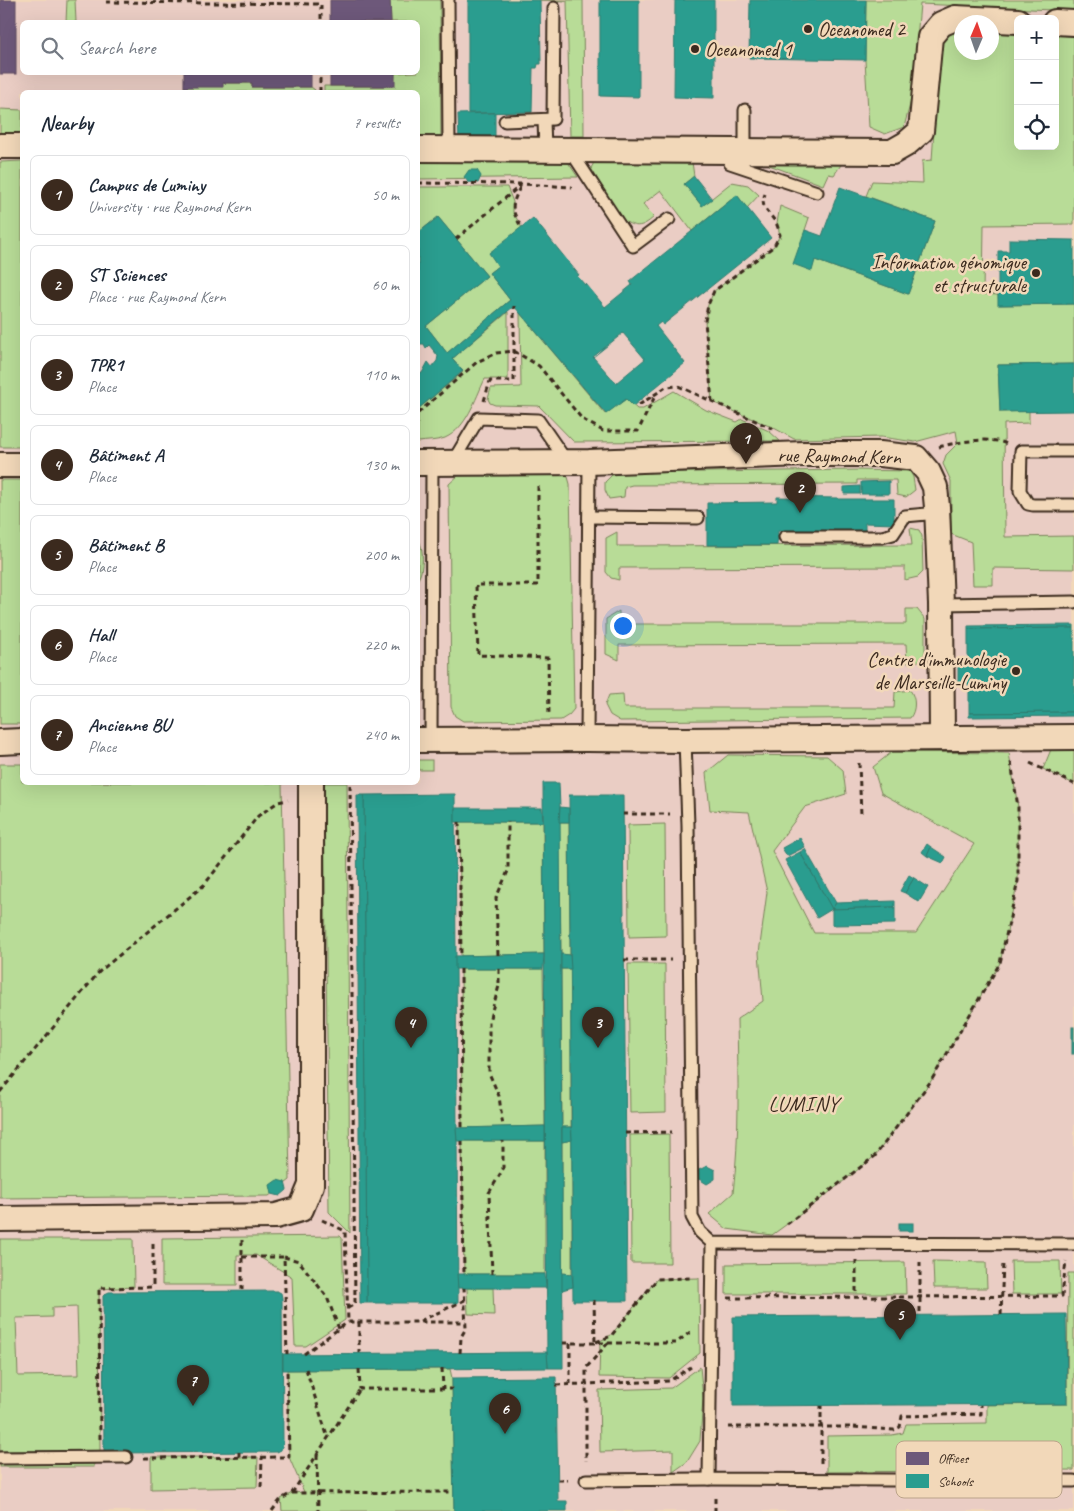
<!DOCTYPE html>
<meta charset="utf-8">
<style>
body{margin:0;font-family:Caveat,sans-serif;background:#f2f2f3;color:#1f2937}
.controls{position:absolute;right:15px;top:15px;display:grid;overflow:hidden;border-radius:8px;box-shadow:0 5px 20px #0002}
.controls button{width:45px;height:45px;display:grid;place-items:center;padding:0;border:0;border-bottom:1px solid #e0e1e3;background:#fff;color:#1f2937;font:25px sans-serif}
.compass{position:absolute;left:954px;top:15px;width:45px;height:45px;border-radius:50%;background:#fff;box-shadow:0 5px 20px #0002;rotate:2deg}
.you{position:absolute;left:622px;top:625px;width:18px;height:18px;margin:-12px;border:4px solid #fff;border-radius:50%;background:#1a73e8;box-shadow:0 0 0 8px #1a73e833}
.badge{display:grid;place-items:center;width:32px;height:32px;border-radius:50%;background:#3b2a1e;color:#fff;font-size:16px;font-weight:700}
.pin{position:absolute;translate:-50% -41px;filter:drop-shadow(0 1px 2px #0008)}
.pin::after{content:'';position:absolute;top:26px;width:18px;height:15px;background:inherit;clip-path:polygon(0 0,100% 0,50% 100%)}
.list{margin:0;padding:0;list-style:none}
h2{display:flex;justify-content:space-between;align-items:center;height:65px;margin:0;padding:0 20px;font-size:21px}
h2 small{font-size:16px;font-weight:400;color:#747a83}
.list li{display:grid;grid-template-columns:32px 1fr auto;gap:15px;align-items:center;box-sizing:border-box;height:80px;margin:0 10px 10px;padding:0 10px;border:1px solid #e0e1e3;border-radius:8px}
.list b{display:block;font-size:19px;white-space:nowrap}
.list p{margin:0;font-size:16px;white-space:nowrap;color:#747a83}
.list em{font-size:16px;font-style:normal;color:#747a83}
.icon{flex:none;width:28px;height:28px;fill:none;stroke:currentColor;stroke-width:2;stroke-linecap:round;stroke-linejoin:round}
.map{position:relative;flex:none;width:1074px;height:1511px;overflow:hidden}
.search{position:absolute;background:#fff;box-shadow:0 5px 20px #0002;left:20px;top:20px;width:400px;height:55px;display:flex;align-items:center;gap:12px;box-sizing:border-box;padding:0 18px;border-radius:8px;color:#747a83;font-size:19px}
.panel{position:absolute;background:#fff;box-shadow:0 5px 20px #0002;left:20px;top:90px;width:400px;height:695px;border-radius:8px}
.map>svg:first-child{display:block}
</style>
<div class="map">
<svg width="1074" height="1511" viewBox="0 0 1074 1511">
<rect width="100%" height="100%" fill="#f2d8b9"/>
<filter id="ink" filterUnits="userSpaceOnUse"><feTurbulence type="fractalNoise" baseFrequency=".02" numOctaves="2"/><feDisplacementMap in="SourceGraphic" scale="10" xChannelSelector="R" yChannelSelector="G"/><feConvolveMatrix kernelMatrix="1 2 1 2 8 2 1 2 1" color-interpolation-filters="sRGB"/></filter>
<g filter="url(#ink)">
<path fill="#eacdc4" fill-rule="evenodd" d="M0,0H1074V1511H0ZM1018,19H1055V146H1018ZM22,22H418V72H22ZM962,22H992V52H962ZM22,92H418V782H22Z"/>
<g fill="#b8dc97" stroke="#7a835a" fill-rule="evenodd">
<path d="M67,0H75L76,22H66Z"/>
<path d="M390,0H440L441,135L438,138H418V92H324V86H394L395,73L418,72V22H391Z"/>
<path d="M540,0H583L584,136H570L567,1Z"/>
<path d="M866,0H1074V11L920,4L912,97L904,127L885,134L869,127L865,60Z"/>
<path d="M957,30L961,31L962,52H992V32L1018,33V146H1055V35L1074,36V224L984,225L983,294L998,295L999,305L1074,304V364L998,365L1000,412L1029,411V423L1004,424L1005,537L1074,536V569L993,568V585H973L971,542L951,534V481L943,464L946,455L958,443L956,431L915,442L881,437L794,439L774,428L712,402L705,321L708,305L714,291L774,246L780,235L777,223L780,206L809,218L805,230L811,270L815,260L908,294L935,221L866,196L872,181L923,183L922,161L932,160L940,43L948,34Z"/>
<path d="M223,83H252V87H311L315,90V92H184V87Z"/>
<path d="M0,109L22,110V135H0Z"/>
<path d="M418,160L567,161L578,177L418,179Z"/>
<path d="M22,161V447H0V162Z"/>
<path d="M595,161L692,162L694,176L684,184L702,206L732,182L748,185L759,195L747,208L737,195L692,231L661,190L643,204L654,217C641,229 634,228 620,218L591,168Z"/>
<path d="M843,162L834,175L828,174L823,185L769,165V163Z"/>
<path d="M418,187H507L513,202V212L522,228L490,253L498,266L489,273L510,300L447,353L426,326L487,276L438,217L418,233Z"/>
<path d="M508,312V379H485C475,399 467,428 445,438C437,441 426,441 418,442V409L463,372L452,359Z"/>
<path d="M520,313L605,414L626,399L637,409H643L674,391L706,410L737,422L742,419L769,431L780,441L574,442L539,406L495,405L490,403L488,399L491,388L521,387Z"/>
<path d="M857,470L910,471L913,477L915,490L906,497L897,495L896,480H857V484L632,485L625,487L624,497L609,499L605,490V482L612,475L625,473Z"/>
<path d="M559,473L568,477L570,484L574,709L569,715L561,720L463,721L455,716L451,707L449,484L460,474Z"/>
<rect x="0" y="480" width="22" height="244"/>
<path d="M910,528L919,530L922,536L923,572L918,577L905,580V567L619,568V580L611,578L606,572V538L617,532V546L912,545Z"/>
<path d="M418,539C424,547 424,570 418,579Z"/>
<path d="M906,609H917L925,619V653L919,661L907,663L906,644L619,645V660L606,654V619L619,611V624H906Z"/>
<path d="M910,690C916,698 916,710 910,718L620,721L610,715L605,705L609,695L623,694L624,708H894L895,692Z"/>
<path d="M1052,747H1074V784L1043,769Z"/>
<path d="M892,752L1009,753L1018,807V881L1000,963L931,1081L875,1156L816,1203L772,1235L727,1229L709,1214L733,1193C740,1135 738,1077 737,1019L763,1001L759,953L767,892L749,812L710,810L706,773L728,755L827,756L843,770L846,794L805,807L772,851L814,933H916L974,844L881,793L873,767Z"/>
<rect x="418" y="760" width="14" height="10"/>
<path d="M0,764H22V782L282,783L290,1180L269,1196L0,1198Z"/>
<path d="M324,783H347L350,1233L329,1212Z"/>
<path d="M459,822H543L544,954L461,956Z"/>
<path d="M559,822H569L570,955L561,954Z"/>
<path d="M665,824L666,936L629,937L628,825Z"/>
<path d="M628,964H665L666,1112L630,1113Z"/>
<path d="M461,969H543L545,1126L462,1128Z"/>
<path d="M561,969H571V1127H562Z"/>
<path d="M669,1134L670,1263H631L630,1135Z"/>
<path d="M572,1140V1274L562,1273V1142Z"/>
<path d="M462,1141H545V1274H464Z"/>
<path d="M340,1236L342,1238L345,1320L306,1346H295L292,1277L256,1255H237V1285H162V1238Z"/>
<path d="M0,1239H133L134,1287L99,1289L100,1451H0ZM77,1307L79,1375L18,1376L16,1318L52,1317V1308Z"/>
<path d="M933,1261L986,1262L987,1288H934Z"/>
<path d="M1011,1261H1060L1061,1294H1012Z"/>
<path d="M905,1262L906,1294H726V1264Z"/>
<path d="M1068,1273H1074V1470L827,1472V1436L892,1435L903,1433L906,1424L987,1423V1405L1067,1404Z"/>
<path d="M699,1278L700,1353L669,1378L599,1377L600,1341L611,1335L657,1279Z"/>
<path d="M467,1288H493L494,1315L468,1314Z"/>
<path d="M700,1367L703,1398L700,1441L687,1462L673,1472V1450L600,1452L599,1390L671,1388Z"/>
<path d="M450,1369L452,1378L454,1511H282L281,1499L292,1493L304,1492L289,1457L287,1370Z"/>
<path d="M151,1457H258L257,1487L151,1489Z"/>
<rect x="0" y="1464" width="94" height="3"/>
</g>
<g fill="#6d597a" stroke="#5e4b5e">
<rect x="0" y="0" width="16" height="74"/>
<path d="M330,0H390L391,22H330Z"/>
<path d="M184,72H311V87H252V83H223V87H184Z"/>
<rect x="330" y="72" width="65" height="14"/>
</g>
<g fill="#2a9d8f" stroke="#2f7a6d" fill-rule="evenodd">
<path d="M468,0H540L541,64H538L537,68H533L532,112L468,113Z"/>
<path d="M600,0H639V97L600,96Z"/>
<path d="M675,0H714V98L674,97Z"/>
<path d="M750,0H866L865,60L749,58Z"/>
<path d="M495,113V140H459L458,114Z"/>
<path d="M469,170H477L481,176L478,183L468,182L464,177Z"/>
<path d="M694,176L712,199L702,206L684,184Z"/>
<path d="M840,187L935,221L908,294L815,260L812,271L793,264L805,230L822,236Z"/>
<path d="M737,195L771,238L663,325L661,322L656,326L685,363L633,406L626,399L606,414L514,306L452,359L463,371L418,409V375L422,373L428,362L432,367L437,361L438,356L429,345L426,348L424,344H418V233L438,217L487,276L426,326L447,353L510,300L489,273L498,266L489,253L533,218L579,275L577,276L585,285L586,284L605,307L632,285L630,281ZM623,333L645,359L616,383L593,357Z"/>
<path d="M1009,239L1074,240V304L998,305V251H1009Z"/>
<path d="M1074,364V411L1000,412L998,365Z"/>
<path d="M889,481V494H861V482Z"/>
<path d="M860,486V494H844V487Z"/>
<path d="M777,497L838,498V499H894V524L865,523V533H836V531H778L777,545H707V503L777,502Z"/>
<path d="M1074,625V628L968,629V626Z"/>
<path d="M1074,628V712L969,713V684H958V659H968V629Z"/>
<path d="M1074,712V716L969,717V713Z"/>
<path d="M543,783H559L560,807L563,1368H548L547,1352Z"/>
<path d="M455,794L458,1303H367L364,795Z"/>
<path d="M357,795H364L367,1303H360Z"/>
<path d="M569,795H623L627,1301H573Z"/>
<path d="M560,807L569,808V822H559Z"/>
<path d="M455,808H542L543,822H455Z"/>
<path d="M800,838L805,847L787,856L782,848Z"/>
<path d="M927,844L931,847L927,856L922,852Z"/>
<path d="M931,847L946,857L943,863L927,856Z"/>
<path d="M805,849L836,903L832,909L800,852Z"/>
<path d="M800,852L832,909L817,918L785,860Z"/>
<path d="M909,875L914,878L905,893L900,891Z"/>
<path d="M914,878L928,887L919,902L905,893Z"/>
<path d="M895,901V907L832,909L836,903Z"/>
<path d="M895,907V924L832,925V909Z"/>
<path d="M544,954L543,969H455V956Z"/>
<path d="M561,954L570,955L571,969H561Z"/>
<rect x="1072" y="1027" width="2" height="27"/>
<path d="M545,1126V1141H457L456,1128Z"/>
<path d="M562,1127H571L572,1140L562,1142Z"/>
<path d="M707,1166L715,1170V1179L707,1184L699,1179V1170Z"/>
<path d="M277,1180L285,1182L287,1190L280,1196L272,1194L270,1185Z"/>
<rect x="899" y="1223" width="14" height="8"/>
<path d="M562,1273L572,1274L573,1287L562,1290Z"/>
<path d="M457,1274H545L546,1288H458Z"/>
<path d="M277,1291L281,1293L282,1298L283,1443L281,1450L277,1452L108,1453L104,1451L103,1296L105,1294L109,1292Z"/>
<path d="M1066,1314L1067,1404L733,1406V1317Z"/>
<path d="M547,1352L548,1368L283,1370V1354Z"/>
<path d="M556,1377L558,1501H567V1511H454L452,1378Z"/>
</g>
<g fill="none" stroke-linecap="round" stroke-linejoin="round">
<g stroke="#3b2a1e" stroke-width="15">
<g id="service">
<path d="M448,0L449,149"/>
<path d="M745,110V151"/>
<path d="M544,120L545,150"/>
<path d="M505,121L553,119L554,8"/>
<path d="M570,150L633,246L669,219"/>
<path d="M729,151L730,163L817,192"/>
<path d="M1074,451H1021L1020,491L1028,504L1033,505H1074"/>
<path d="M452,463L479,418L538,420L567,462"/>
<path d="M589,517L698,518"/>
<path d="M785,537H882L893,534L905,516L938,513"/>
<path d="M941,604L1074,602"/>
<path d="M587,739L589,462"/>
<path d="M431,740L432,463"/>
<path d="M685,740L688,825L692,1217L700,1232L712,1243L1074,1244"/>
<path d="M712,1243L709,1479L1074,1481"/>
<path d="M0,1458L126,1457"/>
<path d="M586,1480L709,1479"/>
</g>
</g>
<g stroke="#3b2a1e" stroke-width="28">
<g id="minor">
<path d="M1055,22L1074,23"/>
<path d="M0,146H22"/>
<path d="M418,149L892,152L906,144L921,131L930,37L941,24L955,18L1018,21"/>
<path d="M418,463L589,462L804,454H880L916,458L928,472L935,487L937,507L941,604L942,737"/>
<path d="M0,465H22"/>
<path d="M418,740L587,739L685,740L1074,737"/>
<path d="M0,742L22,741"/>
<path d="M0,1219L276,1216L301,1209L311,1185V782"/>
</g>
</g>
<g stroke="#3b2a1e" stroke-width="3" stroke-dasharray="5 4" stroke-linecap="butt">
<path d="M106,2L321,4V22"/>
<path d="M320,92V72"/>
<path d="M418,183L522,184L572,187"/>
<path d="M520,187C511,207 510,208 522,228"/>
<path d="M456,239L521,185"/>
<path d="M484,401L490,381H514V306"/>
<path d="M712,402L705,321L708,305L714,291L774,246L780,235C779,232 778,226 776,223C770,212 759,209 765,194"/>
<path d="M639,405L666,387L678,386L776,430"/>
<path d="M418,413L477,362L496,353L514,351L539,366L582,419L603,431H638L656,394"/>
<path d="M939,447C957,442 990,436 1007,444"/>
<path d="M538,486V585H476L478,655L548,658L549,716"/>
<path d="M859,763L861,815"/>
<path d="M1030,763L1074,784"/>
<path d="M623,814H670"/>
<path d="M459,822L461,956"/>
<path d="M498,955L496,898L508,871V822"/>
<path d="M624,960H671"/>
<path d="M461,969L462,1128"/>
<path d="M499,969V986L489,1021V1073L499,1096L503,1127"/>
<path d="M0,1092L99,972L204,885L258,816L278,802L288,800"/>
<path d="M625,1133L672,1132"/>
<path d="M462,1141L464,1274"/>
<path d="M322,1220L345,1231L348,1322H466"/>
<path d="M787,1224L875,1156L931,1081L1000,963L1018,881V807L1011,762"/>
<path d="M242,1240V1292"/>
<path d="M242,1257H284L287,1354"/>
<path d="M284,1257L299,1261L327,1297L339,1329"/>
<path d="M856,1260V1297"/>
<path d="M920,1262V1315"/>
<path d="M492,1274L489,1193L503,1169V1141"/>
<path d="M728,1298L1062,1296L1066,1261"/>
<path d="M594,1300L595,1343"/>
<path d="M348,1308L355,1304L350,782"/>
<path d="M1001,1315L1003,1262"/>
<path d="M420,1321L465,1300"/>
<path d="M359,1322V1353"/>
<path d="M596,1342L611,1336L657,1279L694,1278"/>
<path d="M563,1343H608L586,1368V1461"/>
<path d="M570,1343V1385"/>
<path d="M608,1343H676L693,1330"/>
<path d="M460,1353L461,1337L466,1328L464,1288"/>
<path d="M304,1354L348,1322"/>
<path d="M442,1368L443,1389"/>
<path d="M306,1369L328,1438"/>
<path d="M359,1369L360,1389H452"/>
<path d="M556,1385L669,1381L691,1367"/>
<path d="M728,1427H853L894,1430L900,1427L902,1416L981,1414V1405"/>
<path d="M100,1439L99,1288L153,1287V1241"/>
<path d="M239,1452V1458"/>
<path d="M317,1455L318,1511"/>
<path d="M144,1458L289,1457L287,1370"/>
<path d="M821,1463V1406"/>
<path d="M558,1480H568"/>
<path d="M261,1487L262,1458"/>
<path d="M292,1493L360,1389"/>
<path d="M715,1498V1511"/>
<path d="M272,1511L281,1499L292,1493L453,1492"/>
</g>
<use href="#service" stroke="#f2d8b9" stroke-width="11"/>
<use href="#minor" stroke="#f2d8b9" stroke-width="24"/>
</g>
</g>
<g fill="#3b2a1e" stroke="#f2d8b9" stroke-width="2">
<circle cx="808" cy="29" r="5"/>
<circle cx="695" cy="49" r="5"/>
<circle cx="1036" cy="273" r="5"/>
<circle cx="1016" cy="671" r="5"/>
</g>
<g text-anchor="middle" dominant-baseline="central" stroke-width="5" stroke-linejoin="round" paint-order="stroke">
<g font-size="20" fill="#3b2a1e" stroke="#f2d8b9" text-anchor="start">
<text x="818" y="29">Oceanomed 2</text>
<text x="705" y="49">Oceanomed 1</text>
<text x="1026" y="262" text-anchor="end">Information génomique<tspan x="1026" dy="23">et structurale</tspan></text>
<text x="1006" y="659" text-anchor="end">Centre d'immunologie<tspan x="1006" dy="23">de Marseille-Luminy</tspan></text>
</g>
<g font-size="20" fill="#3b2a1e" stroke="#f2d8b9">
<text transform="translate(839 456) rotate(1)">rue Raymond Kern</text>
</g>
<g font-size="21" letter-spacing="1" fill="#3b2a1e" stroke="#f2d8b9">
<text x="804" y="1104">LUMINY</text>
</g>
</g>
<rect x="896" y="1441" width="166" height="57" rx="8" fill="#f2d8b9" stroke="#bba48a" stroke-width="1"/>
<rect x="906" y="1452" width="23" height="13" fill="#6d597a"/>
<rect x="906" y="1474" width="23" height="14" fill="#2a9d8f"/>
<g font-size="14" fill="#3b2a1e">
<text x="938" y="1463">Offices</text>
<text x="938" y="1486">Schools</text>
</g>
</svg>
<div class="controls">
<button>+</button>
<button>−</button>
<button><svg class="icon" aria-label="locate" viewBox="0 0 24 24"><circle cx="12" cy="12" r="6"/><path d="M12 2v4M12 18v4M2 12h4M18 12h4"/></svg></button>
</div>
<svg class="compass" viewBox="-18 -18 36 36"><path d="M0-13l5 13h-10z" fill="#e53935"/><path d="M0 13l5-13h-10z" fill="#747a83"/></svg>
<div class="you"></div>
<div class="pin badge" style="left:746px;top:464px">1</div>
<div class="pin badge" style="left:800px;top:513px">2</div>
<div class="pin badge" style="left:598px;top:1048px">3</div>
<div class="pin badge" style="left:411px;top:1048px">4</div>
<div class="pin badge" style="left:900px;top:1340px">5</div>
<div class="pin badge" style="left:505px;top:1434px">6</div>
<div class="pin badge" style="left:193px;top:1406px">7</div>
<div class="search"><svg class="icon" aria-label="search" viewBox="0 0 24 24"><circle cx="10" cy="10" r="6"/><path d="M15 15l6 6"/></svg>Search here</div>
<section class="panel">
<h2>Nearby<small>7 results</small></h2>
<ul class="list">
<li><span class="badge">1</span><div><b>Campus de Luminy</b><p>University · rue Raymond Kern</p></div><em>50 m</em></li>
<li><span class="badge">2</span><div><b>ST Sciences</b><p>Place · rue Raymond Kern</p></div><em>60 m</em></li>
<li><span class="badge">3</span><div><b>TPR1</b><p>Place</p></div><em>110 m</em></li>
<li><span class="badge">4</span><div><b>Bâtiment A</b><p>Place</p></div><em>130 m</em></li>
<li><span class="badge">5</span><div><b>Bâtiment B</b><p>Place</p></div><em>200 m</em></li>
<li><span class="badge">6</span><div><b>Hall</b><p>Place</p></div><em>220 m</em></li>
<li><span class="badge">7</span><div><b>Ancienne BU</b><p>Place</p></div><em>240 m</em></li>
</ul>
</section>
</div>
